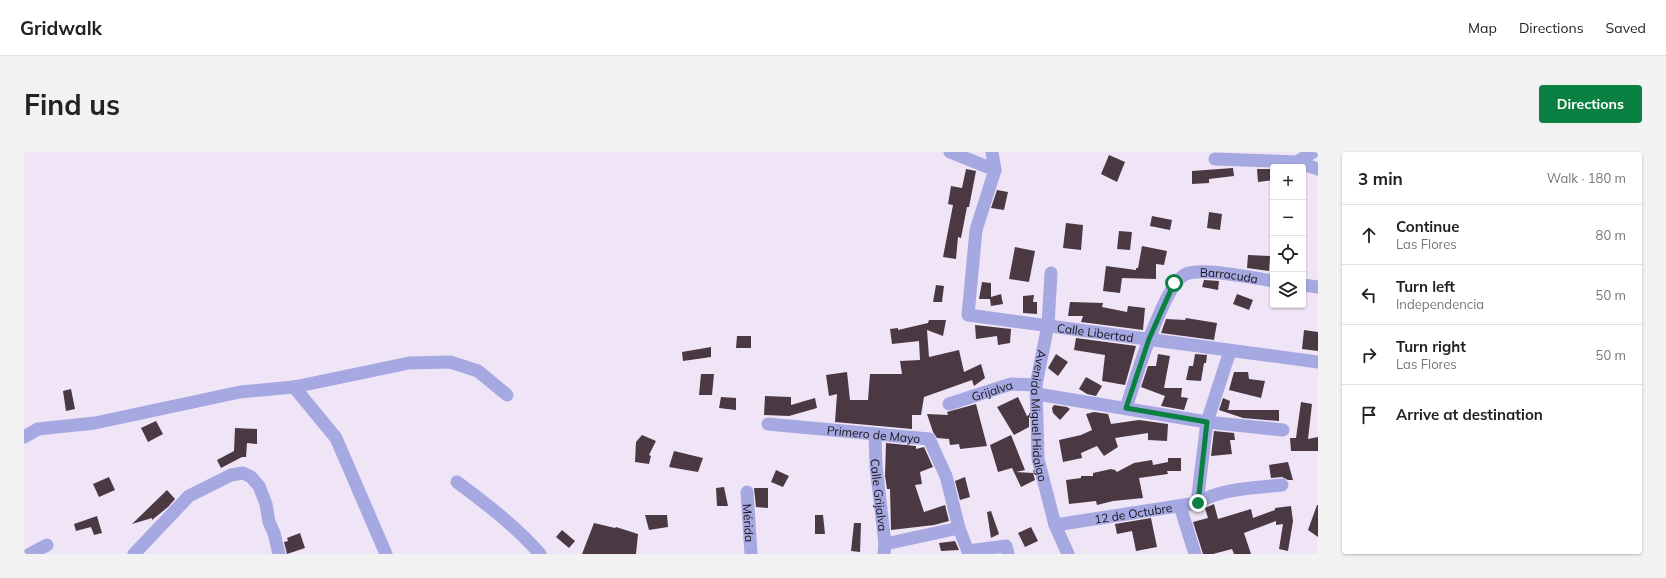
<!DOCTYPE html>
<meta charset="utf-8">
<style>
body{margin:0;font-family:Mulish,sans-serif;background:#f2f2f2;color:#222}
.controls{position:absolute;right:12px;top:12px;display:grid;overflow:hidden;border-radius:4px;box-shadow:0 1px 3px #0004}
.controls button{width:36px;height:36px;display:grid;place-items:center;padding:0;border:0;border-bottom:1px solid #e0e0e0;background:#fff;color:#222;font:20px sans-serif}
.stop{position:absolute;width:12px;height:12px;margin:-9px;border:3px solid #0b8043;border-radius:50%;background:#fff}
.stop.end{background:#0b8043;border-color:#fff;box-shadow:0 1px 4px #0008}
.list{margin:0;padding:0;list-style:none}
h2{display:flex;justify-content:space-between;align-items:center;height:52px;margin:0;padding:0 16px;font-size:17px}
h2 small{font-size:13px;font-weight:400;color:#767676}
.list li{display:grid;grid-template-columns:26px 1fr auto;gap:12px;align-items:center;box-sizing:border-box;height:60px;padding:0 16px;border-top:1px solid #e0e0e0}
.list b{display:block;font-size:15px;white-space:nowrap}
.list p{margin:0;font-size:13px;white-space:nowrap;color:#767676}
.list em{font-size:13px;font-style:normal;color:#767676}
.icon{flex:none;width:22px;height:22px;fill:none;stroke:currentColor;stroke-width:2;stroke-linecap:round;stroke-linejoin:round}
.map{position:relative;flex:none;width:1294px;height:402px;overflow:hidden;border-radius:4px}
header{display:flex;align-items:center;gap:24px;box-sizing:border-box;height:56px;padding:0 20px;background:#fff;border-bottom:1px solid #e0e0e0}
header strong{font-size:19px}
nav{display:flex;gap:22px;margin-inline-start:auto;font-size:14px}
.intro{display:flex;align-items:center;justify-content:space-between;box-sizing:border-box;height:96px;padding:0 24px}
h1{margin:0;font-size:28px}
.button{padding:10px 18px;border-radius:4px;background:#0b8043;color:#fff;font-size:14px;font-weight:700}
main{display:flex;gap:24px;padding:0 24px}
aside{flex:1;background:#fff;border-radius:4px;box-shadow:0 1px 3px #0004}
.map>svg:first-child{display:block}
</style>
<header>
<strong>Gridwalk</strong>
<nav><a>Map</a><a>Directions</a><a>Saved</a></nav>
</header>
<div class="intro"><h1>Find us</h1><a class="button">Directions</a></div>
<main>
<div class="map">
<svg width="1294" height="402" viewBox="0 0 1294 402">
<rect width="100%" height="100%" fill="#f0e5f6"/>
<g fill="#4a3942">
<path d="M1085,3L1101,10L1093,30L1077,22Z"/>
<path d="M1209,16L1210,24L1185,27V31L1168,32V19Z"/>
<path d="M942,17L952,19L945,55H943L937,86L934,85L932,107L919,105L929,53L924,52L927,34L938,36Z"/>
<path d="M1233,17H1249V28L1234,30Z"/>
<path d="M973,38L984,40L980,58L967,56Z"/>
<path d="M1185,60L1198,62L1196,78L1183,76Z"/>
<path d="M1128,64L1148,68L1146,78L1126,74Z"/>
<path d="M1042,71L1059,73L1057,98L1039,96Z"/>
<path d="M1095,79L1108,80L1106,98L1093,97Z"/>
<path d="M1118,94L1143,99L1140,113L1132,112V127L1098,126L1096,141L1079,139L1082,114L1112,118V116H1114Z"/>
<path d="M991,95L1011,99L1005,130L985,127Z"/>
<path d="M1224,103L1246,104L1245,119L1223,116Z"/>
<path d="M1180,128L1195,129L1194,138L1178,135Z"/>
<path d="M958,130L967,131V145L977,142L979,152L967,154L966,147H955Z"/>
<path d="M912,133L920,134L918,150H909Z"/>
<path d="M1213,142L1229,148L1225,158L1209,152Z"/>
<path d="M1010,143L1009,150H1013V162L999,161V144Z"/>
<path d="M1046,150L1079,151L1078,155L1103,160L1104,154L1121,156L1119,178L1057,170L1059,164H1044Z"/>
<path d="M1162,166L1193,171L1190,188L1137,181L1142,167L1161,168Z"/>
<path d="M905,168H922L919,184L903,178L905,205L935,198L940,220L957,212L961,226L950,234L948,228L900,245L897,263H888V277L811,270L813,242L805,244L802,223L823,220L826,248H844L846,222H878L876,209L896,208L895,189L868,192L866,177L874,176V178L904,171Z"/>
<path d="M951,173L987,177L986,191L974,193L973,184L952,187Z"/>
<path d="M1280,178L1294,180V199L1278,197Z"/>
<path d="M713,184H727V196H712Z"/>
<path d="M1052,186L1112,194L1101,233L1078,229L1081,203L1050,198Z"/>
<path d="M687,195V205L659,209L658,200Z"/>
<path d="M1032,202L1044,210L1034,224L1024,216Z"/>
<path d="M1134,202L1146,204L1140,236H1158L1157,245L1164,246L1160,258L1137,254L1141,244L1117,235L1124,214H1132Z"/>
<path d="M1171,202L1183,203L1182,211H1180L1177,229L1162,228L1165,214H1169Z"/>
<path d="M1210,220H1224L1225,227L1241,229L1237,246L1205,238Z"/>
<path d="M677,222H690L688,243H675Z"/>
<path d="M1062,225L1078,234L1072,244L1063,242L1055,237Z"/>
<path d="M47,237L51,257L42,259L39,239Z"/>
<path d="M741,244L767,245V253L791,246L793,256L765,264L740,263Z"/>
<path d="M697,245L712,246V258L695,256Z"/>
<path d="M994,245L1003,264L1005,263V275L990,283L973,255Z"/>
<path d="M1199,246L1206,249L1204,258H1255V269L1219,266L1195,258Z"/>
<path d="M1277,250L1288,252L1284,287L1294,285V299H1267L1266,286H1272Z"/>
<path d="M952,252L963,294L936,297L935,292L926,293L925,287L913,286L909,280L903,262L924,263L923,260Z"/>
<path d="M1030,253L1043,255L1046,257L1036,268L1029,261L1028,256Z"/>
<path d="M1070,260L1084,262L1087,272L1115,268L1144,272L1143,289L1124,288V281L1091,286L1094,295L1080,304L1073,294L1057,301L1058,306L1039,310L1035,288L1057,283L1068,278L1062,262Z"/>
<path d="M132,269L139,282L124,290L117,276Z"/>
<path d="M211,276L233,277V292L223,291L222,305H218L197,316L193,308L210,299Z"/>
<path d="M1190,279L1210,281L1211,288H1206L1208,302L1187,304Z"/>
<path d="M618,283L632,289L625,303L627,304L625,312L611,310L612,290Z"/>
<path d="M987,283L1001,318L992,320L1009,321L1011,328L997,335L988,316L974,320L966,293Z"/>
<path d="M862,291L892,294V297L900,295L909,315L896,320L898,332L891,333L900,360L921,353L925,369L910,373L867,378L866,337H863L861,324Z"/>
<path d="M650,299L679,306L674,320L645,315Z"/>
<path d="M1144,306H1157V319H1143L1144,322L1115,326L1119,346L1089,349L1073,353L1072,349L1045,352L1042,328L1057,326V324H1069V321L1087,317L1091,318L1093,320L1110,311L1128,308L1129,313L1144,310Z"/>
<path d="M1264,310L1269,328H1264L1258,325L1247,326L1245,313Z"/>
<path d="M752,318L765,324L759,335L747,330Z"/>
<path d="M85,325L91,338L75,345L69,332Z"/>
<path d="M941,325L946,345L936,348L931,329Z"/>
<path d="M700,335L704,354H693L692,336Z"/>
<path d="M730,336H744V356L732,355Z"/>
<path d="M143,338L151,347L144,355L128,368V366L108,372Z"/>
<path d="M1190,352L1194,367L1227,357L1229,366L1251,358V356L1267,354L1269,369L1264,399L1255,397L1259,372L1252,373V369L1220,381L1227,402H1210L1208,397L1189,402H1179L1169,370L1184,366L1181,356Z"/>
<path d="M1293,353H1294V385L1284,378Z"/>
<path d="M967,359L975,382L967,386L963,360Z"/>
<path d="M621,363H643L644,375L625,378Z"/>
<path d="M791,363H799L801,382H791Z"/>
<path d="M73,364L78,381L70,383L67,375L52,379L50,372Z"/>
<path d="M1127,366L1133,395L1112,399L1108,379L1093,382L1091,372Z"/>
<path d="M570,371L591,376L592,375L614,382L612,402H558Z"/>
<path d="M830,371H837L836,400L827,399Z"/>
<path d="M1007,375L1014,389L1001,395L994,381Z"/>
<path d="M538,378L551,389L545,396L532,385Z"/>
<path d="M276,381L281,396L263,402L260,390L264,389L263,386Z"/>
<path d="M931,389L935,398L917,399L915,391Z"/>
</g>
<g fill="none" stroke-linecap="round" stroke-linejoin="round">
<g stroke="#a5a8e1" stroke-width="13">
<path d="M926,0L971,18"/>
<path id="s1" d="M968,0L971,18L952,78L944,163L1294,210"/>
<path d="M1191,7L1273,10L1294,17"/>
<path d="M1273,10L1289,0"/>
<path id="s2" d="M1027,121L1024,173L1012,233L1014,307L1031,373L1044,402"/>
<path d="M1279,133L1294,135"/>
<path d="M270,235L312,286L362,402"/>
<path d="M1013,242L1183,270L1259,278"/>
<path id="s3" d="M925,252L987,232L1012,233"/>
<path id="s4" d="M1102,256C1110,231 1140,131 1162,122C1179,115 1229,126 1249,129"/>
<path id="s5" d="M744,272L905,287L922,324L935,376L945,402"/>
<path id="s6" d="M851,283L852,314L861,392L860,402"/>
<path d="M0,285L14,277L71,271L216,240L270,235L385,211L426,210L454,219L483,243"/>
<path d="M433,330C461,351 493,375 516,402"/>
<path id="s7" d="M723,340L727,402"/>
<path d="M1173,351L1183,270L1206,199"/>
<path d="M1156,354L1171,402"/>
<path id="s8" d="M1031,373L1173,351C1198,336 1230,336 1258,333"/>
<path d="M861,392L935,376"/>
<path d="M944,399L982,394L984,402"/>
<path d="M6,402L23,393"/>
<path d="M110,402L165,344L207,323L219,321L227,325L235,334L242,352L245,370L250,381L255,402"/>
</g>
</g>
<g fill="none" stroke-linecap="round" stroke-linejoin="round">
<path stroke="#0b8043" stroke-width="5" d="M1150,131L1125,187L1102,256L1183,270L1174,351"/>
</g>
<g text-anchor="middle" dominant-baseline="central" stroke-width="4" stroke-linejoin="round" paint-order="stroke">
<g font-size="12" fill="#19151b" stroke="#fff">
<text stroke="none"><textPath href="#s4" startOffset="192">Barracuda</textPath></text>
<text stroke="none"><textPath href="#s1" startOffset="295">Calle Libertad</textPath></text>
<text stroke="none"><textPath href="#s3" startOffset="45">Grijalva</textPath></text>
<text stroke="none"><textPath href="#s2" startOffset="144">Avenida Miguel Hidalgo</textPath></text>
<text stroke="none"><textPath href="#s5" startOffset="106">Primero de Mayo</textPath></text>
<text stroke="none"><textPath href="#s6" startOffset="60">Calle Grijalva</textPath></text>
<text stroke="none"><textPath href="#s8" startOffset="79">12 de Octubre</textPath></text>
<text stroke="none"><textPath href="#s7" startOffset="31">Mérida</textPath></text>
</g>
</g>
</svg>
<div class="controls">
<button>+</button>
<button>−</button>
<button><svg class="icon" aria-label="locate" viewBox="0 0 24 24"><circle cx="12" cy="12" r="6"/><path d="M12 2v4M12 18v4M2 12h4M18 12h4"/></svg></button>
<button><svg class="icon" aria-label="layers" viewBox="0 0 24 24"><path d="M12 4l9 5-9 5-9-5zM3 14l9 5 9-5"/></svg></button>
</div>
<div class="stop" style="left:1150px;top:131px"></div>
<div class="stop end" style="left:1174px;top:351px"></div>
</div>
<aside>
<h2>3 min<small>Walk · 180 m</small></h2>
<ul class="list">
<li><svg class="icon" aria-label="ahead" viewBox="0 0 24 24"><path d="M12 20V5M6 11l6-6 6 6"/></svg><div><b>Continue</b><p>Las Flores</p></div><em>80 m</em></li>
<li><svg class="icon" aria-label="left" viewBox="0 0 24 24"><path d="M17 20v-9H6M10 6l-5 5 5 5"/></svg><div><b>Turn left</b><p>Independencia</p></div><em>50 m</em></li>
<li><svg class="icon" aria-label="right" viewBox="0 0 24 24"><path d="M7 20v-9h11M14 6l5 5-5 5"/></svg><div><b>Turn right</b><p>Las Flores</p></div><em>50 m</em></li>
<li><svg class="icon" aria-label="arrive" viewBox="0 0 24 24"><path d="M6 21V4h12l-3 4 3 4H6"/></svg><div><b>Arrive at destination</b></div></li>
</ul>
</aside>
</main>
